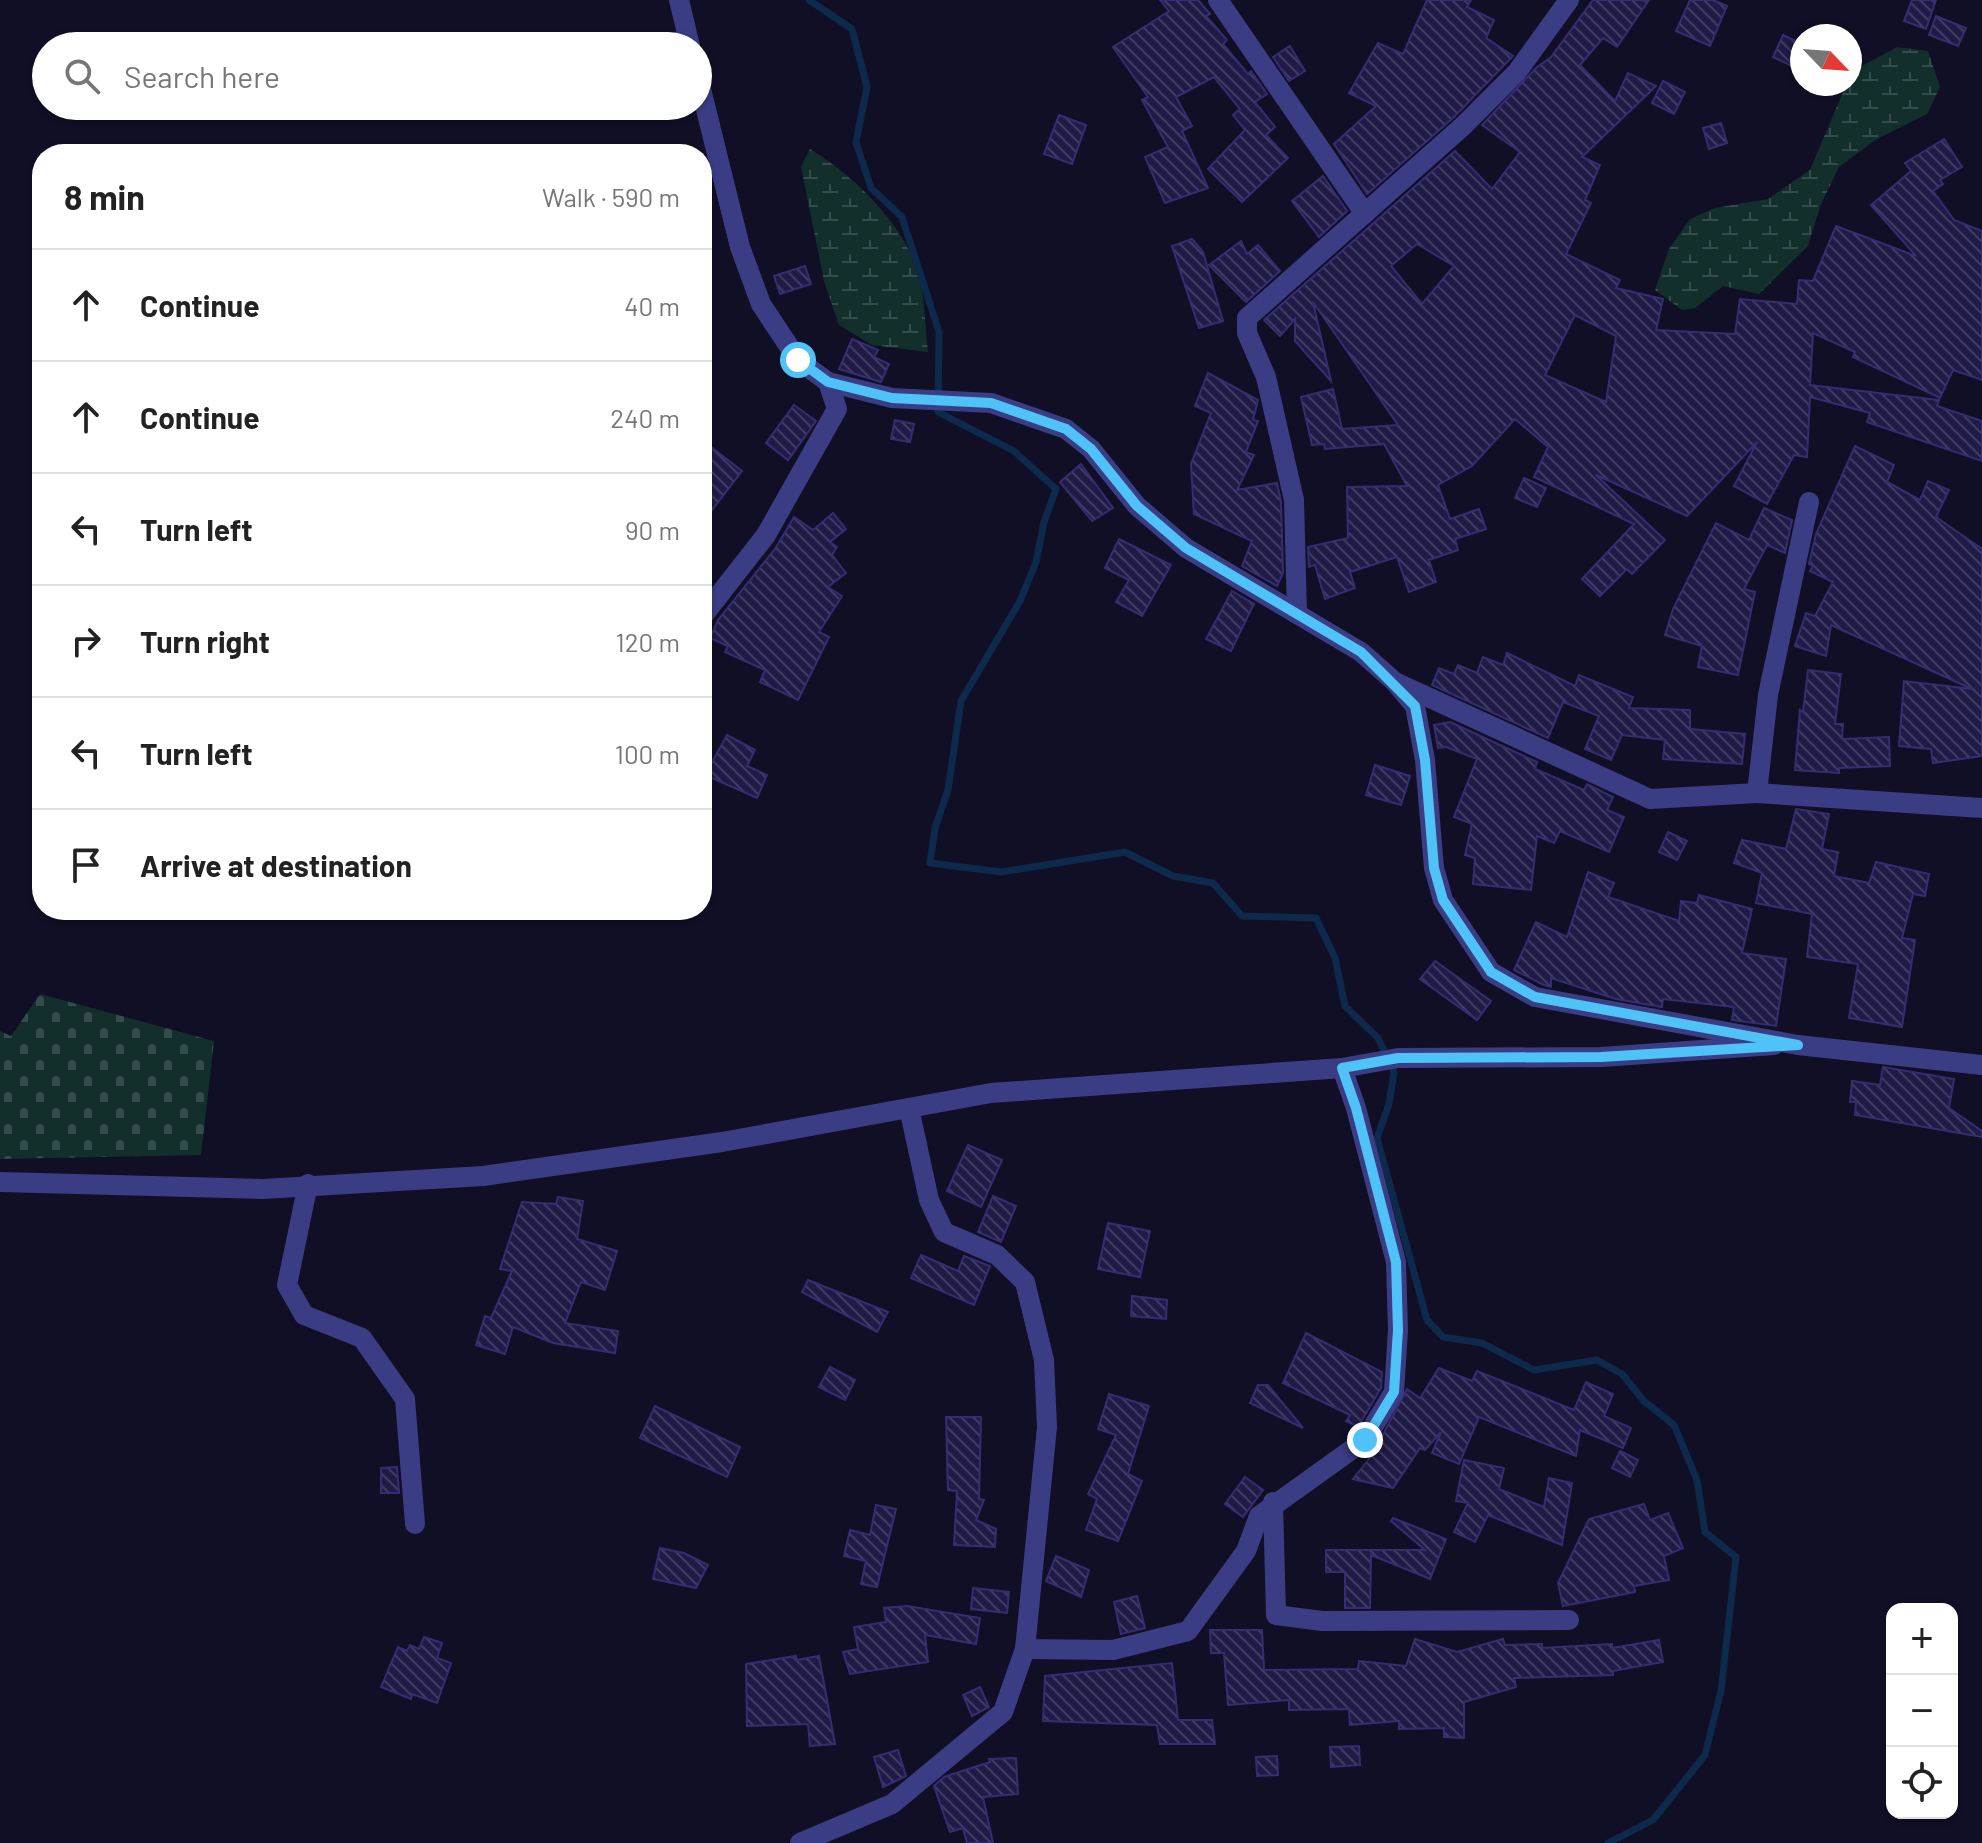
<!DOCTYPE html>
<meta charset="utf-8">
<style>
body{margin:0;font-family:Barlow,sans-serif;background:#f2f2f2;color:#222}
.controls{position:absolute;right:24px;bottom:24px;display:grid;overflow:hidden;border-radius:16px;box-shadow:0 2px 6px #0004}
.controls button{width:72px;height:72px;display:grid;place-items:center;padding:0;border:0;border-bottom:2px solid #e0e0e0;background:#fff;color:#222;font:40px sans-serif}
.compass{position:absolute;left:1790px;top:24px;width:72px;height:72px;border-radius:50%;background:#fff;box-shadow:0 2px 6px #0004;rotate:115deg}
.stop{position:absolute;width:24px;height:24px;margin:-18px;border:6px solid #4fc3f7;border-radius:50%;background:#fff}
.stop.end{background:#4fc3f7;border-color:#fff;box-shadow:0 2px 8px #0008}
.list{margin:0;padding:0;list-style:none}
h2{display:flex;justify-content:space-between;align-items:center;height:104px;margin:0;padding:0 32px;font-size:34px}
h2 small{font-size:26px;font-weight:400;color:#767676}
.list li{display:grid;grid-template-columns:52px 1fr auto;gap:24px;align-items:center;box-sizing:border-box;height:112px;padding:0 32px;border-top:2px solid #e0e0e0}
.list b{display:block;font-size:30px;white-space:nowrap}
.list em{font-size:26px;font-style:normal;color:#767676}
.icon{flex:none;width:44px;height:44px;fill:none;stroke:currentColor;stroke-width:2;stroke-linecap:round;stroke-linejoin:round}
.map{position:relative;flex:none;width:1982px;height:1843px;overflow:hidden}
.search{position:absolute;background:#fff;box-shadow:0 2px 6px #0004;left:32px;top:32px;width:680px;height:88px;display:flex;align-items:center;gap:20px;box-sizing:border-box;padding:0 28px;border-radius:44px;color:#767676;font-size:30px}
.panel{position:absolute;background:#fff;box-shadow:0 2px 6px #0004;left:32px;top:144px;width:680px;height:776px;border-radius:32px}
.map>svg:first-child{display:block}
</style>
<div class="map">
<svg width="1982" height="1843" viewBox="0 0 1982 1843">
<defs>
<pattern id="wetland-marsh" width="20" height="14" patternUnits="userSpaceOnUse" patternTransform="scale(2)"><rect width="20" height="14" fill="#122f2c"/><path d="M1 5h8M5 5V1M11 12h8M15 12V8" fill="none" stroke="#344c4c"/></pattern>
<pattern id="cemetery-stones" width="16" height="16" patternUnits="userSpaceOnUse" patternTransform="scale(2)"><rect width="16" height="16" fill="#122f2c"/><path d="M2 7V4a2 2 0 0 1 4 0v3zM10 15v-3a2 2 0 0 1 4 0v3z" fill="#344c4c"/></pattern>
<pattern id="building-back-hatch" width="6" height="6" patternUnits="userSpaceOnUse" patternTransform="scale(2)"><rect width="6" height="6" fill="#201b46"/><path d="M-1 5l2 2M0 0l6 6M5-1l2 2" fill="none" stroke="#403b62"/></pattern>
</defs>
<rect width="100%" height="100%" fill="#110f25"/>
<g fill="url(#wetland-marsh)">
<path d="M1897,47L1928,51L1940,87L1927,114L1875,140L1839,167L1821,204L1808,246L1759,294L1723,286L1695,308L1682,310L1655,290L1669,249L1690,219L1715,208L1768,199L1810,170L1846,85L1860,67Z"/>
<path d="M810,149C852,174 903,223 918,272C925,296 925,327 928,352L872,345L839,325L824,281L801,167Z"/>
</g>
<path fill="url(#cemetery-stones)" d="M40,994L214,1041L201,1155L0,1159V1031L11,1036Z"/>
<g fill="none" stroke-linecap="round" stroke-linejoin="round">
<path stroke="#0d294b" stroke-width="7" d="M809,0L852,29L867,87L856,142L871,188L902,217L939,332L938,412L1014,451L1056,489L1044,522L1036,562L1020,601L961,701L948,790L935,828L930,863L1001,872L1125,852L1173,876L1213,883L1242,916L1316,918L1335,958L1345,1006L1378,1038L1394,1072L1389,1104L1377,1138L1427,1320L1443,1337L1482,1343L1534,1370L1597,1360L1622,1374L1644,1401L1674,1425L1697,1480L1705,1532L1736,1557L1721,1691L1705,1755L1653,1820L1608,1843"/>
</g>
<g fill="url(#building-back-hatch)" stroke="#352d72" stroke-width="2" fill-rule="evenodd">
<path d="M1160,0H1198L1210,14L1206,16L1227,40L1223,44L1248,74L1251,71L1267,94L1255,102L1275,127L1266,135L1288,158L1242,202L1208,169L1245,130L1233,115L1240,109L1214,77L1176,97L1192,126L1182,131L1208,188L1165,203L1145,157L1168,147L1142,100L1148,97L1113,47L1169,11Z"/>
<path d="M1427,0H1471L1467,7L1494,20L1486,38L1513,56L1454,117L1367,194L1334,144L1376,106L1349,93L1378,43L1403,54Z"/>
<path d="M1593,0H1649L1617,47L1603,38L1580,65L1615,101L1628,73L1656,86L1582,157L1600,165L1585,200L1591,203L1566,254L1620,280L1616,288L1663,299L1656,330L1735,334L1740,299L1797,304L1799,280L1813,281L1836,226L1916,256L1871,205L1911,171L1905,163L1944,139L1962,167L1940,180L1943,184L1933,191L1954,220L1982,231V380L1953,370L1940,398L1853,357L1855,352L1813,333L1810,385L1939,400L1937,406L1982,421V461L1867,422L1870,413L1810,397L1807,457L1794,455L1767,504L1734,486L1757,442L1687,516L1596,475L1665,540L1632,574L1627,569L1600,596L1582,579L1634,524L1534,477L1548,447L1515,419L1472,466L1438,485L1450,519L1479,509L1486,529L1455,539L1458,550L1429,560L1436,582L1409,592L1397,557L1350,572L1355,588L1325,599L1315,565L1309,567L1308,547L1348,538L1347,487L1407,486L1384,444L1325,449L1324,444L1312,445L1301,397L1333,389L1342,429L1398,425L1313,302L1331,381L1295,341V319L1280,336L1264,320L1455,151L1492,189L1520,152L1482,125L1536,68L1551,57ZM1417,244L1454,266L1422,304L1391,266ZM1575,315L1616,336L1606,402L1545,375Z"/>
<path d="M1690,0H1713L1727,6L1710,46L1676,31Z"/>
<path d="M1912,0H1936L1926,29L1904,21Z"/>
<path d="M1936,16L1966,28L1958,46L1929,35Z"/>
<path d="M1783,35L1802,44V71L1773,57Z"/>
<path d="M1290,46L1305,71L1289,81L1273,57Z"/>
<path d="M1663,81L1685,92L1674,114L1652,103Z"/>
<path d="M1059,115L1086,125L1072,164L1044,154Z"/>
<path d="M1721,123L1727,143L1709,149L1703,128Z"/>
<path d="M1323,176L1347,211L1319,237L1292,201Z"/>
<path d="M1192,239L1203,252L1223,321L1199,328L1172,246Z"/>
<path d="M1241,241L1247,254L1258,245L1280,271L1246,302L1209,265Z"/>
<path d="M805,266L811,284L780,294L774,276Z"/>
<path d="M852,339L878,350L874,357L889,364L881,382L839,369Z"/>
<path d="M1208,373L1258,400L1253,420L1258,421L1246,452L1254,455L1237,490L1277,483L1281,502L1283,573L1277,586L1242,566L1252,541L1194,514L1191,464L1211,413L1195,406Z"/>
<path d="M794,405L816,421L788,460L766,443Z"/>
<path d="M895,420L914,424L910,442L891,439Z"/>
<path d="M702,440L742,471L702,523Z"/>
<path d="M1855,446L1894,465L1887,482L1920,500L1928,481L1949,490L1936,517L1982,549V756L1933,763L1931,749L1899,746L1904,681L1972,689L1831,625L1826,656L1795,646L1806,613L1815,616L1833,582L1810,571L1813,566L1809,564L1816,534Z"/>
<path d="M1081,464L1113,508L1092,521L1060,482Z"/>
<path d="M1524,478L1546,488L1537,507L1515,498Z"/>
<path d="M1764,508L1792,520L1785,553L1767,545L1744,589L1755,592L1738,675L1698,667L1702,646L1665,635L1673,609L1716,523L1749,540Z"/>
<path d="M833,513L846,529L830,542L837,547L832,555L846,573L828,587L842,596L819,632L829,637L798,700L760,682L765,670L725,652L728,646L710,638L718,620L775,549L794,517L813,530Z"/>
<path d="M1119,539L1171,565L1142,616L1116,602L1129,580L1105,568Z"/>
<path d="M1232,591L1254,604L1231,651L1206,639Z"/>
<path d="M1507,653L1575,686L1579,675L1633,697L1629,708L1690,710V729L1745,734L1742,764L1663,759L1665,740L1622,735L1611,760L1585,749L1599,716L1563,702L1548,738L1432,685L1439,668L1454,674L1458,665L1477,673L1483,657L1503,665Z"/>
<path d="M1808,670L1841,674L1835,724H1843L1842,739L1889,737L1890,766L1839,768V773L1795,770L1800,710L1803,712Z"/>
<path d="M1450,722L1537,762L1535,769L1584,790L1587,784L1613,797L1607,810L1624,817L1609,852L1560,831L1554,843L1537,836L1531,890L1473,884L1475,858L1465,855L1472,824L1454,817L1477,759L1446,747L1438,748L1434,725Z"/>
<path d="M727,735L755,750L747,766L767,775L757,798L705,775Z"/>
<path d="M1375,765L1410,776L1401,805L1366,795Z"/>
<path d="M1796,809L1829,814L1822,849L1838,852L1834,876L1869,883L1876,862L1929,874L1925,896L1913,894L1902,938L1915,940L1902,1027L1849,1018L1858,964L1807,957L1812,914L1756,903L1762,873L1734,863L1742,840L1786,849Z"/>
<path d="M1668,832L1687,841L1677,860L1659,852Z"/>
<path d="M1588,872L1614,883L1608,897L1679,921L1681,901L1697,903L1699,895L1752,909L1742,953L1786,959L1776,1026L1732,1020L1734,1007L1663,999L1662,1007L1616,999L1551,978V987L1544,985L1514,970L1536,922L1567,937Z"/>
<path d="M1435,961L1491,1001L1477,1020L1420,979Z"/>
<path d="M1883,1067L1954,1079L1949,1108L1982,1131V1137L1855,1115L1856,1102H1850L1852,1081L1880,1085Z"/>
<path d="M968,1145L1002,1160L981,1207L947,1191Z"/>
<path d="M993,1196L1016,1206L1001,1242L978,1232Z"/>
<path d="M558,1197L583,1201L577,1239L617,1251L605,1290L581,1282L565,1323L618,1331L615,1353L553,1343L513,1327L505,1354L476,1345L485,1316L491,1318L512,1271L500,1269L522,1202L556,1204Z"/>
<path d="M1108,1223L1150,1231L1140,1277L1098,1269Z"/>
<path d="M921,1255L958,1271L964,1256L990,1266L974,1305L911,1278Z"/>
<path d="M808,1280L888,1312L877,1332L802,1292Z"/>
<path d="M1132,1296L1167,1300L1166,1319L1131,1316Z"/>
<path d="M1306,1333L1382,1372L1381,1388L1358,1427L1346,1421L1350,1415L1283,1383Z"/>
<path d="M830,1367L855,1380L845,1400L819,1387Z"/>
<path d="M1439,1368L1472,1381L1477,1371L1574,1410L1586,1382L1613,1394L1604,1416L1631,1428L1623,1448L1580,1430L1576,1456L1479,1417L1459,1464L1432,1453L1441,1432L1425,1450L1420,1448L1393,1488L1353,1479L1383,1441L1380,1440L1407,1389L1420,1398Z"/>
<path d="M1258,1385H1268L1303,1428L1250,1403Z"/>
<path d="M1109,1394L1149,1406L1128,1474L1142,1481L1118,1541L1086,1530L1097,1499L1088,1494L1116,1435L1098,1429Z"/>
<path d="M655,1406L740,1447L727,1477L640,1438Z"/>
<path d="M946,1417H981L979,1499L984,1500L976,1520L996,1529L995,1547L954,1545L957,1491L948,1490Z"/>
<path d="M1620,1451L1638,1460L1630,1477L1612,1468Z"/>
<path d="M1464,1460L1504,1468L1499,1489L1544,1507L1549,1478L1572,1483L1562,1545L1488,1515L1475,1542L1454,1532L1468,1503L1456,1501Z"/>
<path d="M397,1467L399,1493H381V1468Z"/>
<path d="M1245,1477L1263,1490L1243,1517L1225,1504Z"/>
<path d="M1644,1504L1650,1520L1668,1513L1683,1548L1664,1556L1669,1580L1634,1586L1635,1592L1563,1606L1558,1583L1589,1519Z"/>
<path d="M876,1505L896,1509L877,1587L861,1584L866,1561L844,1556L850,1530L870,1535Z"/>
<path d="M1393,1518L1446,1539L1430,1579L1371,1555L1370,1608H1345V1572H1326V1550H1425L1391,1521Z"/>
<path d="M660,1548L684,1553L708,1565L696,1588L653,1579Z"/>
<path d="M1056,1556L1089,1570L1081,1597L1046,1581Z"/>
<path d="M973,1588L1009,1592L1007,1613L971,1609Z"/>
<path d="M1137,1596L1145,1628L1121,1634L1114,1602Z"/>
<path d="M907,1606L980,1618L976,1644L925,1635L928,1662L850,1674L843,1652L858,1649L854,1627L886,1622L884,1608Z"/>
<path d="M1210,1630H1262L1264,1670L1358,1669L1359,1661L1406,1666L1415,1639L1457,1652L1503,1639L1505,1645L1542,1644V1648L1612,1644V1648L1659,1640L1663,1662L1613,1671V1675L1514,1678L1516,1687L1464,1702V1738L1444,1737V1728L1399,1729V1721L1350,1725L1349,1709L1289,1710V1700L1228,1705L1224,1653H1211Z"/>
<path d="M424,1637L442,1643L437,1658L451,1663L437,1703L412,1694L411,1699L381,1687L398,1647L407,1651L410,1645L419,1649Z"/>
<path d="M796,1656L797,1660L819,1656L835,1744L810,1746L808,1724L747,1726L746,1664Z"/>
<path d="M1172,1663L1178,1720H1212L1215,1744H1160L1157,1725L1043,1721L1045,1676Z"/>
<path d="M980,1687L989,1707L972,1716L963,1695Z"/>
<path d="M1359,1746L1360,1765L1331,1767L1330,1747Z"/>
<path d="M898,1750L906,1776L883,1787L874,1757Z"/>
<path d="M1277,1756L1278,1775L1257,1776L1256,1757Z"/>
<path d="M1016,1758L1018,1794L983,1797L993,1843H967L963,1828L950,1832L934,1786L944,1777L990,1762L989,1759Z"/>
</g>
<g fill="none" stroke-linecap="round" stroke-linejoin="round">
<g stroke="#3a3d84" stroke-width="20">
<path d="M1218,0L1365,214"/>
<path d="M1809,502L1768,695L1757,793L1982,808"/>
<path d="M1297,614L1294,500L1266,377L1247,333V318L1463,126L1517,72L1569,0"/>
<path d="M702,617L766,535L837,409L828,382"/>
<path d="M1395,682L1650,799L1757,793"/>
<path d="M909,1108L929,1200L944,1232L997,1255L1025,1282L1044,1360L1047,1427L1025,1649L1113,1650L1188,1631L1246,1551L1259,1516L1365,1440L1394,1392L1398,1330L1396,1262L1356,1108L1342,1068"/>
<path d="M0,1182L263,1189L483,1176L722,1142L991,1093L1342,1068L1398,1058L1601,1057L1774,1045"/>
<path d="M308,1184L287,1285L304,1315L362,1338L405,1399L415,1524"/>
<path d="M1273,1502L1276,1615L1322,1621L1569,1620"/>
<path d="M800,1843L892,1804L1003,1712L1025,1649"/>
</g>
<g stroke="#3a3d84" stroke-width="20">
<path d="M679,0L690,46"/>
<path d="M698,77L740,247L761,304L798,360L828,382L892,398L991,403L1066,429L1091,449L1137,506L1186,548L1361,652L1395,682L1415,706L1425,760L1434,868L1443,900L1491,972L1535,997L1798,1045L1982,1065"/>
</g>
</g>
<g fill="none" stroke-linecap="round" stroke-linejoin="round">
<path stroke="#4fc3f7" stroke-width="10" d="M798,360L828,382L892,398L991,403L1066,429L1091,449L1137,506L1186,548L1361,652L1415,706L1425,760L1434,868L1443,900L1491,972L1535,997L1798,1045L1601,1057L1398,1058L1342,1068L1356,1108L1396,1262L1398,1330L1394,1392L1365,1440"/>
</g>
</svg>
<div class="controls">
<button>+</button>
<button>−</button>
<button><svg class="icon" aria-label="locate" viewBox="0 0 24 24"><circle cx="12" cy="12" r="6"/><path d="M12 2v4M12 18v4M2 12h4M18 12h4"/></svg></button>
</div>
<svg class="compass" viewBox="-18 -18 36 36"><path d="M0-13l5 13h-10z" fill="#e53935"/><path d="M0 13l5-13h-10z" fill="#767676"/></svg>
<div class="stop" style="left:798px;top:360px"></div>
<div class="stop end" style="left:1365px;top:1440px"></div>
<div class="search"><svg class="icon" aria-label="search" viewBox="0 0 24 24"><circle cx="10" cy="10" r="6"/><path d="M15 15l6 6"/></svg>Search here</div>
<section class="panel">
<h2>8 min<small>Walk · 590 m</small></h2>
<ul class="list">
<li><svg class="icon" aria-label="ahead" viewBox="0 0 24 24"><path d="M12 20V5M6 11l6-6 6 6"/></svg><div><b>Continue</b></div><em>40 m</em></li>
<li><svg class="icon" aria-label="ahead" viewBox="0 0 24 24"><path d="M12 20V5M6 11l6-6 6 6"/></svg><div><b>Continue</b></div><em>240 m</em></li>
<li><svg class="icon" aria-label="left" viewBox="0 0 24 24"><path d="M17 20v-9H6M10 6l-5 5 5 5"/></svg><div><b>Turn left</b></div><em>90 m</em></li>
<li><svg class="icon" aria-label="right" viewBox="0 0 24 24"><path d="M7 20v-9h11M14 6l5 5-5 5"/></svg><div><b>Turn right</b></div><em>120 m</em></li>
<li><svg class="icon" aria-label="left" viewBox="0 0 24 24"><path d="M17 20v-9H6M10 6l-5 5 5 5"/></svg><div><b>Turn left</b></div><em>100 m</em></li>
<li><svg class="icon" aria-label="arrive" viewBox="0 0 24 24"><path d="M6 21V4h12l-3 4 3 4H6"/></svg><div><b>Arrive at destination</b></div></li>
</ul>
</section>
</div>
